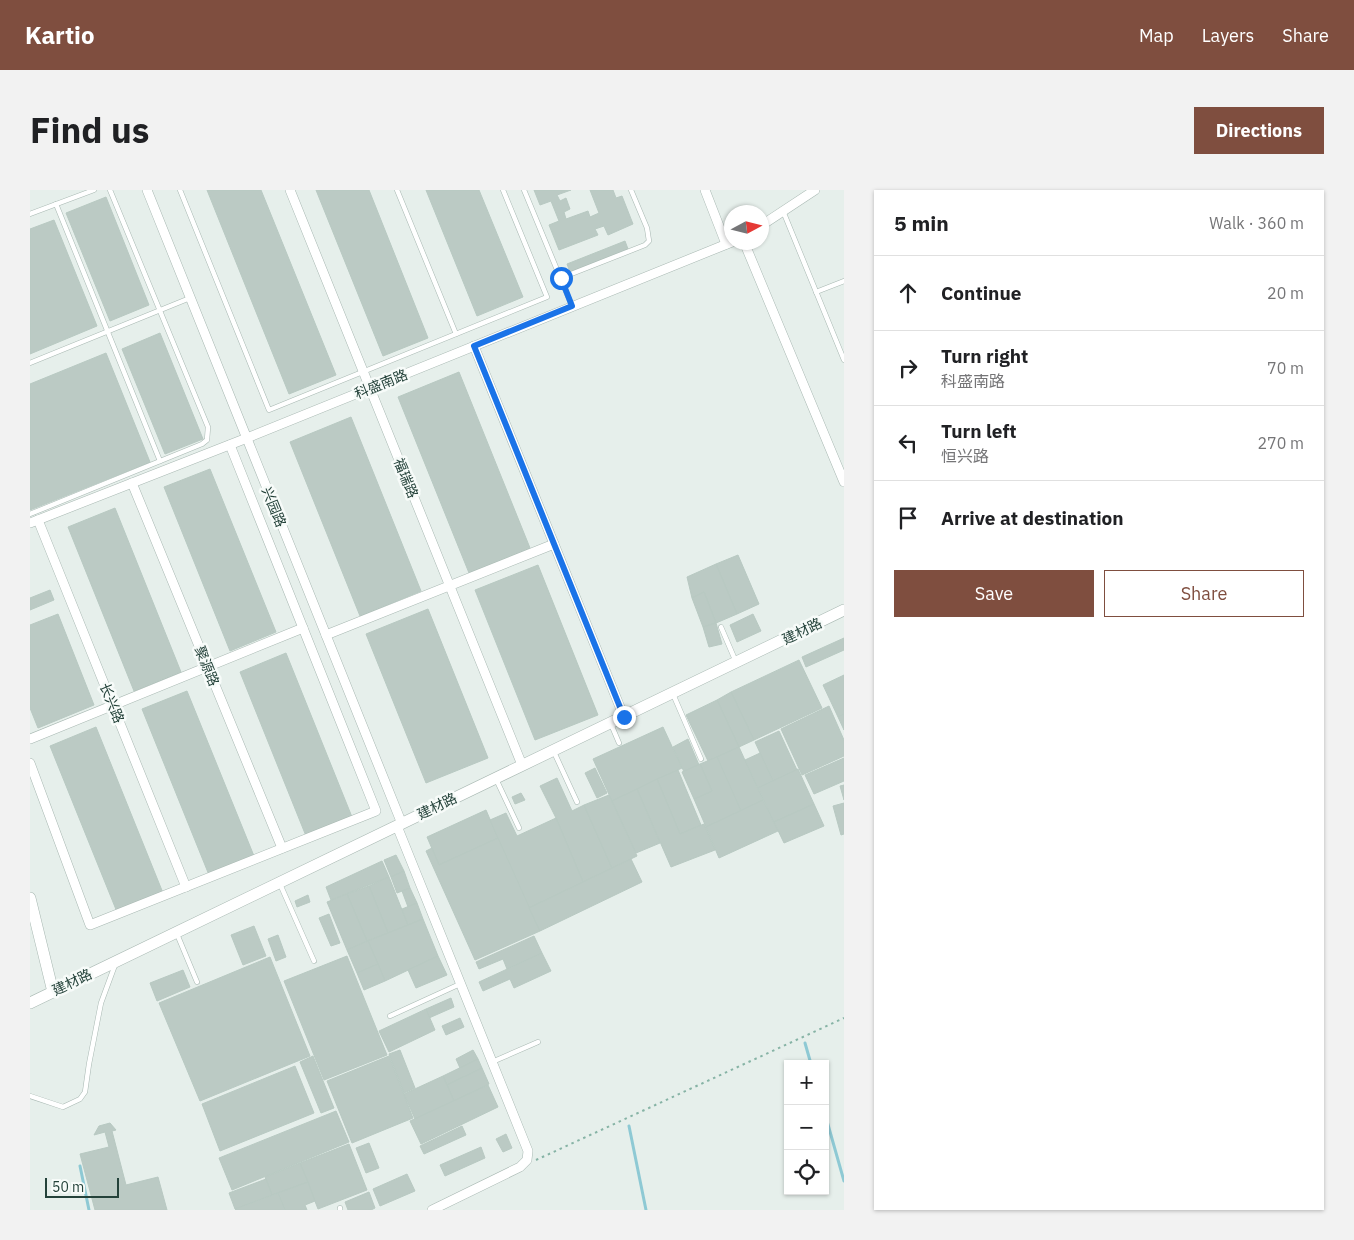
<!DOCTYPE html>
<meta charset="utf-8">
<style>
body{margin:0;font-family:"IBM Plex Sans","Noto Sans SC",sans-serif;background:#f2f2f2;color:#202124}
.controls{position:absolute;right:15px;bottom:15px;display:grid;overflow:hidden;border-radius:0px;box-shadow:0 1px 4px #0004}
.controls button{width:45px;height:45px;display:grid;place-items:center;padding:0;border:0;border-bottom:1px solid #e0e0e0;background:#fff;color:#202124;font:25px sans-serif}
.compass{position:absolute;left:694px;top:15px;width:45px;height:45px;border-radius:50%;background:#fff;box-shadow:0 1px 4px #0004;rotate:83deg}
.scale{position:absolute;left:15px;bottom:12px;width:74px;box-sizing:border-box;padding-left:5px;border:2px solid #24423a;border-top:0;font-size:14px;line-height:18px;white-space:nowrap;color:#24423a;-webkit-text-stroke:4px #f7fbf9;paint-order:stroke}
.stop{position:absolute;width:15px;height:15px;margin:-11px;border:4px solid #1a73e8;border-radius:50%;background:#fff}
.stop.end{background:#1a73e8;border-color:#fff;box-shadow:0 1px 5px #0008}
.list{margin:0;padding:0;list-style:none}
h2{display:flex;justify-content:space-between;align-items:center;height:65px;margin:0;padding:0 20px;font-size:21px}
h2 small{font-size:16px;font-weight:400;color:#757577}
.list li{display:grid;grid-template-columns:32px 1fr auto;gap:15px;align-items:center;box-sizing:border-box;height:75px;padding:0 20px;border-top:1px solid #e0e0e0}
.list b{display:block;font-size:19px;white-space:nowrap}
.list p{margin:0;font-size:16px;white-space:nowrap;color:#757577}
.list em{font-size:16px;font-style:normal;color:#757577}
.actions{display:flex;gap:10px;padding:15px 20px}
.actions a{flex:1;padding:11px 0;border:1px solid #7f4e3f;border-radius:0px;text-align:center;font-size:18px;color:#7f4e3f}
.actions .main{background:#7f4e3f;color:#fff}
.icon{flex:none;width:28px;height:28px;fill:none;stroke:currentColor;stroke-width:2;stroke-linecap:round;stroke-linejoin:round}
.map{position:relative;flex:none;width:814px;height:1020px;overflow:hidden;border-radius:0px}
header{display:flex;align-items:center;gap:30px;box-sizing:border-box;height:70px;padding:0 25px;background:#7f4e3f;color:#fff}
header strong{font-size:24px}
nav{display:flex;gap:28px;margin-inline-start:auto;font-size:18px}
.intro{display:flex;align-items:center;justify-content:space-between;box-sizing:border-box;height:120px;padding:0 30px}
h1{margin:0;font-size:35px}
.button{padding:12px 22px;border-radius:0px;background:#7f4e3f;color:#fff;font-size:18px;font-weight:700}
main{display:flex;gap:30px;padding:0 30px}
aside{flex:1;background:#fff;border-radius:0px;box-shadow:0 1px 4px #0004}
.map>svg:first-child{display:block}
</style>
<header>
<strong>Kartio</strong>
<nav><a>Map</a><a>Layers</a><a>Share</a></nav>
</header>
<div class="intro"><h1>Find us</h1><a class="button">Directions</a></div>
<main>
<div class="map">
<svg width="814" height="1020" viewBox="0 0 814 1020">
<rect width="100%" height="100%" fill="#e6efeb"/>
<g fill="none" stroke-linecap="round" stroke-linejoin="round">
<g stroke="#8ec9d4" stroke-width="3">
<path d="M775,853L781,874"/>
<path d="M795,924L814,991"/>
<path d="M599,936L616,1020"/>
<path d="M50,976L59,1020"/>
</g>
</g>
<g fill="#bbcac4" stroke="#b8c9c2">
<path d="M177,0H231L306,185L259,204Z"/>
<path d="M286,0H339L398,148L353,166Z"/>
<path d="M396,0H449L493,107L447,126Z"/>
<path d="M504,0H541L527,5L530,11L536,8L540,19L534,22L536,29L558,21L560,27L569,23L560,0H583L586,8L592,6L603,34L578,45L574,36L565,39L568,45L529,60L519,35L529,31L521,11L510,15Z"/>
<path d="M76,7L119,115L80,131L36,23Z"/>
<path d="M24,30L67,136L0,164V39Z"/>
<path d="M595,51L598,59L540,82L537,74Z"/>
<path d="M130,143L173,249L135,264L92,159Z"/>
<path d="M76,163L120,272L0,320V194Z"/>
<path d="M429,182L500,358L439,383L368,207Z"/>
<path d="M321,227L391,401L330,426L260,252Z"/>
<path d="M180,279L246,442L200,461L134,297Z"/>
<path d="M85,318L151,482L104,501L38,337Z"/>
<path d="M708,365L729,414L707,424L686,374Z"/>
<path d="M686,374L707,424L686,433L674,402L662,408L657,387Z"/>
<path d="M508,375L568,525L505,550L445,400Z"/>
<path d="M20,400L24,410L0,420V408Z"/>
<path d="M674,402L686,433L673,437L662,408Z"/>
<path d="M398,419L458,568L396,593L336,444Z"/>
<path d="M28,424L64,515L8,538L0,518V435Z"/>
<path d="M723,424L731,441L707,452L700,435Z"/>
<path d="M686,433L692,454L679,457L673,437Z"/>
<path d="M814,448V460L776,477L772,467Z"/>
<path d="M256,463L322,627L276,646L210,482Z"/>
<path d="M769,470L792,518L724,550L701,502Z"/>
<path d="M814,485V524L808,527L793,495Z"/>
<path d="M157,501L224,666L179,685L112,519Z"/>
<path d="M701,502L724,550L709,557L687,510Z"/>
<path d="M687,510L709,557L678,571L656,525Z"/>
<path d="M799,516L814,550V566L772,585L751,539Z"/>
<path d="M814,524V540L808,527Z"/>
<path d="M66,537L133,703L87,722L20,556Z"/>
<path d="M633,537L652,578L582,611L563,569Z"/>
<path d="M749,541L767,580L743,591L725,552Z"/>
<path d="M658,549L669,575L654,582L643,557Z"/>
<path d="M709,557L733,610L711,621L687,567Z"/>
<path d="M730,563L743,591L728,598L715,570Z"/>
<path d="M687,567L711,621L676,637L664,609L682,601L670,574Z"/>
<path d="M814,568V591L784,604L775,585Z"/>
<path d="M670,574L682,601L664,609L652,582Z"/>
<path d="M565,578L577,603L567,608L555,583Z"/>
<path d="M768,579L784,614L744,632L728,598Z"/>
<path d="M648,580L671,635L650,644L627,589Z"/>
<path d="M527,588L542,621L554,615L582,678L553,692L526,628L510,596Z"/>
<path d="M627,589L650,644L674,634L685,660L641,677L607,599Z"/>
<path d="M814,595V610L810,596Z"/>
<path d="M607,599L630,653L606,663L582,611Z"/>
<path d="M491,603L495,610L485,614L482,607Z"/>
<path d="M579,605L607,666L582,678L554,615Z"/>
<path d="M733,610L748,641L689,668L676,637Z"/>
<path d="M814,613V644L811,645L803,616Z"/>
<path d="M784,614L794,636L754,653L744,632Z"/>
<path d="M456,620L468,648L409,675L397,647Z"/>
<path d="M476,623L487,646L526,628L553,692L499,718L460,630Z"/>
<path d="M468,648L510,741L445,770L396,661L402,658L409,675Z"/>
<path d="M366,665L374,681L361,687L354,670Z"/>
<path d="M601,669L612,692L510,741L499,718Z"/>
<path d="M352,671L359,687L301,710L296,697Z"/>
<path d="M374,681L380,698L367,703L361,687Z"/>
<path d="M359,687L378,735L358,743L339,696Z"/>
<path d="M339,696L358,743L337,751L317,704Z"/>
<path d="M380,698L387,713L378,717L372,701Z"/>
<path d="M317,704L337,751L317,760L297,712Z"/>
<path d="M278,705L280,712L267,717L265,711Z"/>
<path d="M387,713L393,729L378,735L372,719Z"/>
<path d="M299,724L310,753L301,756L289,728Z"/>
<path d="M393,729L408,766L355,791L338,751Z"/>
<path d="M224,736L236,766L213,775L201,745Z"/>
<path d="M248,745L256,767L246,771L238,749Z"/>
<path d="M504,746L512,763L477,779L473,769L449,779L446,772Z"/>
<path d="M338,751L348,774L327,783L317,760Z"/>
<path d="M512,763L521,781L484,798L480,789L453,801L449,792Z"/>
<path d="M317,766L357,865L294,890L254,791Z"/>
<path d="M408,766L417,785L386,798L378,780Z"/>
<path d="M240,767L280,866L170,911L129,813Z"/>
<path d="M348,774L355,791L334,800L327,783Z"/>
<path d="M153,780L160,797L127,811L120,793Z"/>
<path d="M421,808L424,817L399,828L396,819Z"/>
<path d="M396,819L405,840L359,862L349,841Z"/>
<path d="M430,828L434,837L416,845L412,836Z"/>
<path d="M370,860L385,898L374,903L359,864Z"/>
<path d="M443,860L448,869L430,878L426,869Z"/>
<path d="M283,866L304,918L291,923L270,872Z"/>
<path d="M359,866L383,928L322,953L297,891Z"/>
<path d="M448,869L452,878L417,895L413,886Z"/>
<path d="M265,876L284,923L190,961L172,914Z"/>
<path d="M452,878L459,894L424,911L417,895Z"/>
<path d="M413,886L424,911L385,929L374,904Z"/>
<path d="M458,895L468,917L391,954L380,931Z"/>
<path d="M306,921L319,952L202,1000L189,968Z"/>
<path d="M80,933L86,940L82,941L96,995L128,987L137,1020H65L50,964L79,957L75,942L64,945L69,936Z"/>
<path d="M432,936L436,945L394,964L390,956Z"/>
<path d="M476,944L482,958L473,962L466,949Z"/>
<path d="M339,953L349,978L336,983L326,958Z"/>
<path d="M319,954L337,1000L288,1019L270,973Z"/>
<path d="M451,957L455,968L415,986L410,975Z"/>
<path d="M270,973L278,992L242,1005L235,987Z"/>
<path d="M377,984L385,1001L350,1016L343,999Z"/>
<path d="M236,989L242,1005L205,1019L199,1003Z"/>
<path d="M278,992L285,1011L275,1015L277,1020H255L248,1003Z"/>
<path d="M339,1002L345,1018L341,1020H318L315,1012Z"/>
<path d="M248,1003L255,1020H206L205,1019Z"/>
</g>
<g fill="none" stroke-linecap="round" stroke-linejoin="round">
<g stroke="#a8b8b2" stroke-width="5.5">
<g id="service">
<path d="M150,0L239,220L517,107L473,0"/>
<path d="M367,0L426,144"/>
<path d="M494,0L542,116"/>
<path d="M26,14L130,271"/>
<path d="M753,21L814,170"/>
<path d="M0,24L64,0"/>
<path d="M531,88L615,55L619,51L617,38L601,0"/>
<path d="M786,102L814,91"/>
<path d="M0,173L160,108"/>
<path d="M0,324L172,254L177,250L178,237L80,0"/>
<path d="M691,437L706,472"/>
<path d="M643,504L671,569"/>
<path d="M581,534L589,553"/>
<path d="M524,562L547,612"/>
<path d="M466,589L489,638"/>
<path d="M250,694L284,771"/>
<path d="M147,744L167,792"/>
<path d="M360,826L430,794"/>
<path d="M462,872L508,852"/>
<path d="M0,906L33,917L50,909L55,902L59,874L71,813L85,775"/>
<path d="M310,1018V1020"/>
</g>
</g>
<g stroke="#a8b8b2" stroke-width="10">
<g id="minor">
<path d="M117,0L372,634"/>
<path d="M260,0L492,575"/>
<path d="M675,0L696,54"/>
<path d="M732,35L785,0"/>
<path d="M714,52L814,292"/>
<path d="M444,156L594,527"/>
<path d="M102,293L252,658"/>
<path d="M8,330L156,697"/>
<path d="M0,333L217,248L702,52"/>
<path d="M296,445L524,354"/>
<path d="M0,549L273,438"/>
<path d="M0,573L60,735L346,621L200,255"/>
<path d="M367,636L498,961L497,970L490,977L402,1020"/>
</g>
</g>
<g stroke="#a8b8b2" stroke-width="12">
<g id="tertiary">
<path d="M0,708L23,802"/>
<path d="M0,813L814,420"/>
</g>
</g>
<path stroke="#86b3a5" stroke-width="2" stroke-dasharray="2.5 4" stroke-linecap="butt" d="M506,970L814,828"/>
<use href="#service" stroke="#fff" stroke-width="4.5"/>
<use href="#minor" stroke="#fff" stroke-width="9"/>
<use href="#tertiary" stroke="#fff" stroke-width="11"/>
</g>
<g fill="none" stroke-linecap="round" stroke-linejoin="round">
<path stroke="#1a73e8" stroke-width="6" d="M531,88L542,116L444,156L594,527"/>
</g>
<g text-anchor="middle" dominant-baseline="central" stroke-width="5" stroke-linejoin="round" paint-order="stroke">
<g font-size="14" fill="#24423a" stroke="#f7fbf9">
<text transform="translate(351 194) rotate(-22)">科盛南路</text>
<text transform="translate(376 288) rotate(68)">福瑞路</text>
<text transform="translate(244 317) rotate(68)">兴园路</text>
<text transform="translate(772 441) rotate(-26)">建材路</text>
<text transform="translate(177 476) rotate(68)">聚源路</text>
<text transform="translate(82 513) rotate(68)">长兴路</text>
<text transform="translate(407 616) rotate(-26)">建材路</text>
<text transform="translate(42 792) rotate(-26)">建材路</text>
</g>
</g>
</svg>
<div class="controls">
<button>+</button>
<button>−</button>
<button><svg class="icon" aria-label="locate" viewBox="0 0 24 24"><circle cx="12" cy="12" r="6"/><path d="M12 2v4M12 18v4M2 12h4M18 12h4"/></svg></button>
</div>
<svg class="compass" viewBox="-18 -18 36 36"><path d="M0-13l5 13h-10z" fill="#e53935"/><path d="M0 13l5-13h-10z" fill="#757577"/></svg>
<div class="scale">50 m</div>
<div class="stop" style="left:531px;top:88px"></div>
<div class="stop end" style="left:594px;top:527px"></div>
</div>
<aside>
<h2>5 min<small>Walk · 360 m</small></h2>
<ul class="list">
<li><svg class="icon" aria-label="ahead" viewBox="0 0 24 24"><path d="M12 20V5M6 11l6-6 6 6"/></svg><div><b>Continue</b></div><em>20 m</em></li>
<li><svg class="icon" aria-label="right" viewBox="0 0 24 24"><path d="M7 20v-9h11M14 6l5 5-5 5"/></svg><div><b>Turn right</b><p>科盛南路</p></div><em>70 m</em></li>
<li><svg class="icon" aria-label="left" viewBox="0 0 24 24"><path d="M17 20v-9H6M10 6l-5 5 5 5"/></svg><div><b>Turn left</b><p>恒兴路</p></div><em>270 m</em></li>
<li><svg class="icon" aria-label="arrive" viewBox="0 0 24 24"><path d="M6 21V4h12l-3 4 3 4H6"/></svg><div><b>Arrive at destination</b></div></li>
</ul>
<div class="actions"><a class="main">Save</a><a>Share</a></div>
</aside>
</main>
